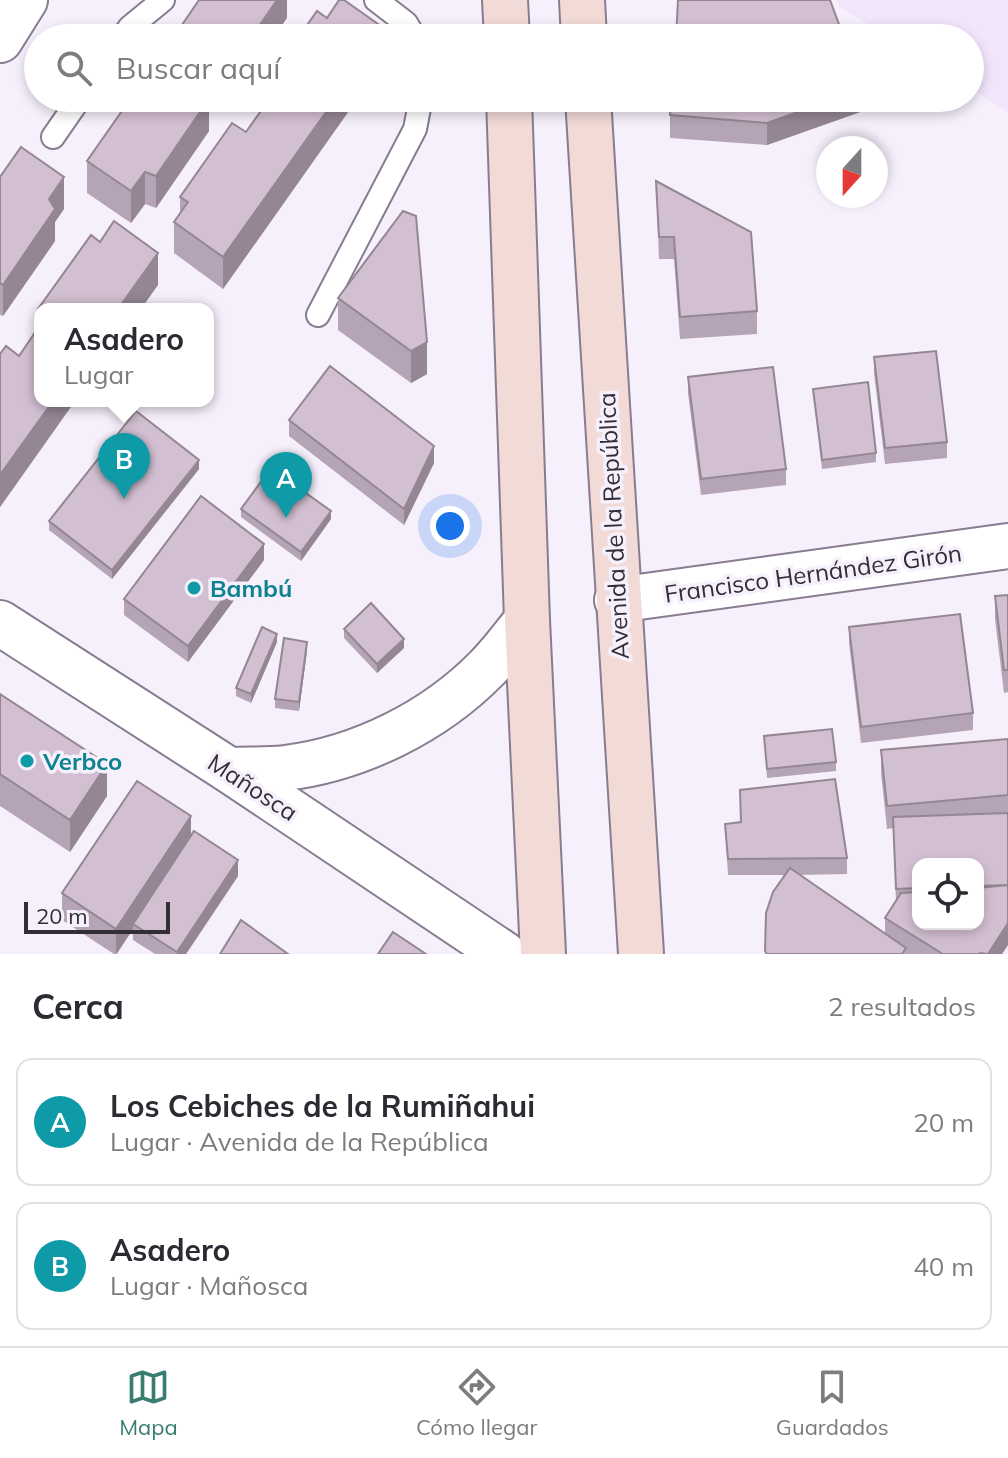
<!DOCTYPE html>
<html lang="es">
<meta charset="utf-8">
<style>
body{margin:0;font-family:Mulish,sans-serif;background:#f7f7f7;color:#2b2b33}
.controls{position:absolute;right:24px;bottom:24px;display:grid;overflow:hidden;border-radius:16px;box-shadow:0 4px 12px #0003}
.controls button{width:72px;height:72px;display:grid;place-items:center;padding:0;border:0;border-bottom:2px solid #e1e1e2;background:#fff;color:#2b2b33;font:40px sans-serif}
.compass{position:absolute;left:816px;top:136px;width:72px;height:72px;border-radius:50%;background:#fff;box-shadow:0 4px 12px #0003;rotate:201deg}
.scale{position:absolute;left:24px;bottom:20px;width:146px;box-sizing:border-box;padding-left:8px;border:4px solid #332e36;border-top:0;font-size:22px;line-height:28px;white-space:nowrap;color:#332e36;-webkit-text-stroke:6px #f6effc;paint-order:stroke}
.you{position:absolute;left:450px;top:526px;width:28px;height:28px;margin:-20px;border:6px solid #fff;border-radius:50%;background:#1a73e8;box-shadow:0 0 0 12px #1a73e833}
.badge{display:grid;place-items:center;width:52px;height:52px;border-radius:50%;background:#397d71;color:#fff;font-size:26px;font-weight:700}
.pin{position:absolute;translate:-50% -66px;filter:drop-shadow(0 2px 4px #0008)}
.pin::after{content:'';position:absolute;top:42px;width:28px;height:24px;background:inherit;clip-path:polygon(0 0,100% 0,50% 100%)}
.popup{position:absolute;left:34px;top:303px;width:180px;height:104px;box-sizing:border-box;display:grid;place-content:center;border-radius:16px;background:#fff;filter:drop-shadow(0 2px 6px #0005);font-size:26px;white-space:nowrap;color:#7c7c81}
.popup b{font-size:30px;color:#2b2b33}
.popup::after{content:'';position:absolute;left:50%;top:100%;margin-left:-16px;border:16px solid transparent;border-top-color:#fff}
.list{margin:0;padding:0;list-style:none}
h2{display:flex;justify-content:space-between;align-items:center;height:104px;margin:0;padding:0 32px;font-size:34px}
h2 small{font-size:26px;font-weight:400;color:#7c7c81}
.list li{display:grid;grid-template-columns:52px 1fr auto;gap:24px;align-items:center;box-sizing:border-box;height:128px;margin:0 16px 16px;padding:0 16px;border:2px solid #e1e1e2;border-radius:16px}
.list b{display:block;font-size:30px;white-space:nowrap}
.list p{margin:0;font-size:26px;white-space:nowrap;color:#7c7c81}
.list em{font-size:26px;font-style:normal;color:#7c7c81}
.icon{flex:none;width:44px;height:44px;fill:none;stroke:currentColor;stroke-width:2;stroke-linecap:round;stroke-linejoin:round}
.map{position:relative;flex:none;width:1008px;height:954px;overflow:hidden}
.search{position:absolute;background:#fff;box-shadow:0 4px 12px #0003;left:24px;right:24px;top:24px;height:88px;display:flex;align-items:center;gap:20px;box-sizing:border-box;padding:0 28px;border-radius:44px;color:#7c7c81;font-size:30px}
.sheet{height:392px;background:#fff}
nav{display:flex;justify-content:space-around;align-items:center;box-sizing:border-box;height:112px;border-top:2px solid #e1e1e2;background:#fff;font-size:22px;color:#7c7c81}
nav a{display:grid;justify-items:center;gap:4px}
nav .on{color:#397d71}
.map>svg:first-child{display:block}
</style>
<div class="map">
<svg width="1008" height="954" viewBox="0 0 1008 954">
<rect width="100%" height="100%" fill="#f6effc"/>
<path fill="#f1e4fb" d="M838,0H1008V112L970,88V38H890L839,6Z"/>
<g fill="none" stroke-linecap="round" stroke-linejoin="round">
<g stroke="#887c91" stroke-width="26">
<g id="service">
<path d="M376,0L406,23L415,38"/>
<path d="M122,38L130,27L163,0"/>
<path d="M434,98H478"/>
<path d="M53,137L80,98"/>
<path d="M318,315L415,129L421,98"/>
</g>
</g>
<g stroke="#887c91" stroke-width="48">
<g id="minor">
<path d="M0,40L25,0"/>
<path d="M617,600L1008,546"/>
<path d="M229,770C248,769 267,770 285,768C360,759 435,721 487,668C502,653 514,636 527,620"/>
</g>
</g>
<g stroke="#887c91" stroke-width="48">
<path id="tertiary" d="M0,623L229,770L504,954"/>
</g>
<g stroke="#887c91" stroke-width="48">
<g id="secondary">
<path d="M505,0L507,38"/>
<path d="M582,0L584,38"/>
<path d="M509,98L527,620L543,954"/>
<path d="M588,98L641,954"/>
</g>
</g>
<use href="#service" stroke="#fff" stroke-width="22"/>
<use href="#minor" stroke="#fff" stroke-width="44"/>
<use href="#tertiary" stroke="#fff" stroke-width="44"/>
<use href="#secondary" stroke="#f2dbd7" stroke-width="44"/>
</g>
<g fill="#b5a4b5" fill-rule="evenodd">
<path d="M264,98H358L223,289L174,253V222L180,214V197L246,132L264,106Z"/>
<path d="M863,98V111L767,145L670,138V115Z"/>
<path d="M209,110V131L156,208L145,204L131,223L87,193V161Z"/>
<path d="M0,177L64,209L55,222V241L3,316L0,315Z"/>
<path d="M656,181L757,311V334L680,339L674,259H659Z"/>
<path d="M403,211L427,374L411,383L338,330V298Z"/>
<path d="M158,285L40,309V401H75L0,507L19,356L38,328V309Z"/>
<path d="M874,357L947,442V458L885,464L874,373Z"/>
<path d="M688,377L786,469V485L701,495L688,393Z"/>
<path d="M813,389L876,453V462L822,469Z"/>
<path d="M289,420L434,463L404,525L289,436Z"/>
<path d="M199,469L112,579L49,530V521Z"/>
<path d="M241,509L331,519L301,561L241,517Z"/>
<path d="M264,560L188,662L124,615V599Z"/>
<path d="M1008,595V692L1004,693L995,619V596Z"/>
<path d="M849,627L973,713V730L861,743L849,643Z"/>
<path d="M344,629L404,648L377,673L344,638Z"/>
<path d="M277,642L251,703L236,696V688Z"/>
<path d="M307,651L299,711L275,708V699Z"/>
<path d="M0,694L107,796L70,852L0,806Z"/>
<path d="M764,736L836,762V771L767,778Z"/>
<path d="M1008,739V945L1002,954H765L766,913L786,875H728L725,824L847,858V874L800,875L885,934V918L896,901L893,828L887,829L881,773V750ZM918,864H978V924H918Z"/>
<path d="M191,837L238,876L186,954H155L133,940V929L117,954H114L62,920V893Z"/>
</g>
<g fill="#948693">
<path d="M277,0H287V18L273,38H251Z"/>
<path d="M385,29V38H378Z"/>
<path d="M201,98H218L209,110V131L156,208V176Z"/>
<path d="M336,98H358L223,289V257Z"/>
<path d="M837,98H863V111L767,145V123Z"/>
<path d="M145,172V204L131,223V191Z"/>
<path d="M64,177V209L55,222V241L3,316V285L49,199Z"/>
<path d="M158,253V285L141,309H118Z"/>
<path d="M427,342V374L411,383V351Z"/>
<path d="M53,401H75L0,507V475Z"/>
<path d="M434,446V463L404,525V509Z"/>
<path d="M199,460V469L112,579V570Z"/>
<path d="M331,511V519L301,561V552Z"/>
<path d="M264,544V560L188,662V646Z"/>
<path d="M277,634V642L251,703V694Z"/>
<path d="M404,639V648L377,673V664Z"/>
<path d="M307,642V651L299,711V702Z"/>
<path d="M107,764V796L70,852V820Z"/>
<path d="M191,816V843L133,924V929L116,954V929Z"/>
<path d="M238,860V876L186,954H177V952Z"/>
<path d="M1008,923V945L1002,954H988Z"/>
</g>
<g fill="#d3bfd2" stroke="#948693" stroke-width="2">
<path d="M199,0H277L251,38H173Z"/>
<path d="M339,0H344L385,29L378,38H298L317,11L327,18Z"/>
<path d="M678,0H830L844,38H676Z"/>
<path d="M131,98H208L209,99L156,176L145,172L131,191L87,161Z"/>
<path d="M270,98H336L223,257L174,222L188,202L180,197L232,123L246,132Z"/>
<path d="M671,98H837L767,123L670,115Z"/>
<path d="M21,147L64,177L49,199L55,209L3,285L0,283V177Z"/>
<path d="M656,181L751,232L757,311L680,317L674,237H659Z"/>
<path d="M403,211L416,216L427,342L411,351L338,298Z"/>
<path d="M114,221L158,253L118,309H40V311L38,309L91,235L100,242Z"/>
<path d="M40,325V401H53L0,475V354L6,346L19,356Z"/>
<path d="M936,351L947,442L885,448L874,357Z"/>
<path d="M330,366L434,446L404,509L289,420Z"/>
<path d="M773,367L786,469L701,479L688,377Z"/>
<path d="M868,382L876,453L822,460L813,389Z"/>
<path d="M136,411L199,460L112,570L49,521Z"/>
<path d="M271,468L331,511L301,552L241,509Z"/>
<path d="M201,496L264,544L188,646L124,599Z"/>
<path d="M1008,595V670H1004L995,596Z"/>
<path d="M371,603L404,639L377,664L344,629Z"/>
<path d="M960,614L973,713L861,727L849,627Z"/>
<path d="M262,627L277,634L251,694L236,688Z"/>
<path d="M284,638L307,642L299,702L275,699Z"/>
<path d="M0,694L107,764L70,820L0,774Z"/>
<path d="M832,729L836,762L767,769L764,736Z"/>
<path d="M1008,739V795L887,806L881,750Z"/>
<path d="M835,779L847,858L728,859L725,824L741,822L740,790Z"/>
<path d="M137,781L191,816L116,929L62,893Z"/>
<path d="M1008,813V885L978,886V864H918V888L896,889L893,817Z"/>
<path d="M194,831L238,860L177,952L133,924Z"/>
<path d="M790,868L906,948L902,954H767L765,951L766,913L773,892Z"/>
<path d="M1008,885V923L988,954L980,953V954H943L885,918L901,893L918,892V924H978V888Z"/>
<path d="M241,920L288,954H220Z"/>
<path d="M393,932L426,954H378Z"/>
</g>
<g fill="#0f9aa8" stroke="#f6effc" stroke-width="3">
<circle cx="194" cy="588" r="8"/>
<circle cx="27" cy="761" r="8"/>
</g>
<g text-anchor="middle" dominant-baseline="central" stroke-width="7" stroke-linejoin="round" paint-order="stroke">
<g font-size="24" fill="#332e36" stroke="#f6effc">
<text transform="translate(613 526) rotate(-93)">Avenida de la República</text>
<text transform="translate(813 573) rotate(-8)">Francisco Hernández Girón</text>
<text transform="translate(253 787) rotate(33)">Mañosca</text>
</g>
<g font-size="24" font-weight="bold" fill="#0d838f" stroke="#f6effc" text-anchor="start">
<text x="210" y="588">Bambú</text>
<text x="43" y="761">Verbco</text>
</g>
</g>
</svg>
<div class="controls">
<button><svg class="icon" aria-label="locate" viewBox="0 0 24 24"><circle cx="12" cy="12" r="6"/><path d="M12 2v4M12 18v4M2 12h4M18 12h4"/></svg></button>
</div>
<svg class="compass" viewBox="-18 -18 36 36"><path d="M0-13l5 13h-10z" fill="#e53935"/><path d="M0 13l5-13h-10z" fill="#7c7c81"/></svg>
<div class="scale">20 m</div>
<div class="you"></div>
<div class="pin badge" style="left:286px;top:518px;background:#0f9aa8">A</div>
<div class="pin badge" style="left:124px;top:499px;background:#0f9aa8">B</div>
<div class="popup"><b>Asadero</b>Lugar</div>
<div class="search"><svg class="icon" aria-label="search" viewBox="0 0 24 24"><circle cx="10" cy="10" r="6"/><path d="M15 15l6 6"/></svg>Buscar aquí</div>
</div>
<section class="sheet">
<h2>Cerca<small>2 resultados</small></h2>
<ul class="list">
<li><span class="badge" style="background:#0f9aa8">A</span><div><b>Los Cebiches de la Rumiñahui</b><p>Lugar · Avenida de la República</p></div><em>20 m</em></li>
<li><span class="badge" style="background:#0f9aa8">B</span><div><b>Asadero</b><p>Lugar · Mañosca</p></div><em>40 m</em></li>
</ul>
</section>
<nav>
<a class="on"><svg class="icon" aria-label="map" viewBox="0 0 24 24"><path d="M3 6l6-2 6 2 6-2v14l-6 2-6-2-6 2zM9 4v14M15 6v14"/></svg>Mapa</a>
<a><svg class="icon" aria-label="directions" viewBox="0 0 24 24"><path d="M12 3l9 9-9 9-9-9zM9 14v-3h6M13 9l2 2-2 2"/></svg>Cómo llegar</a>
<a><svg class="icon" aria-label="saved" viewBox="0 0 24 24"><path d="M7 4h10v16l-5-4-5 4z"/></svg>Guardados</a>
</nav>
